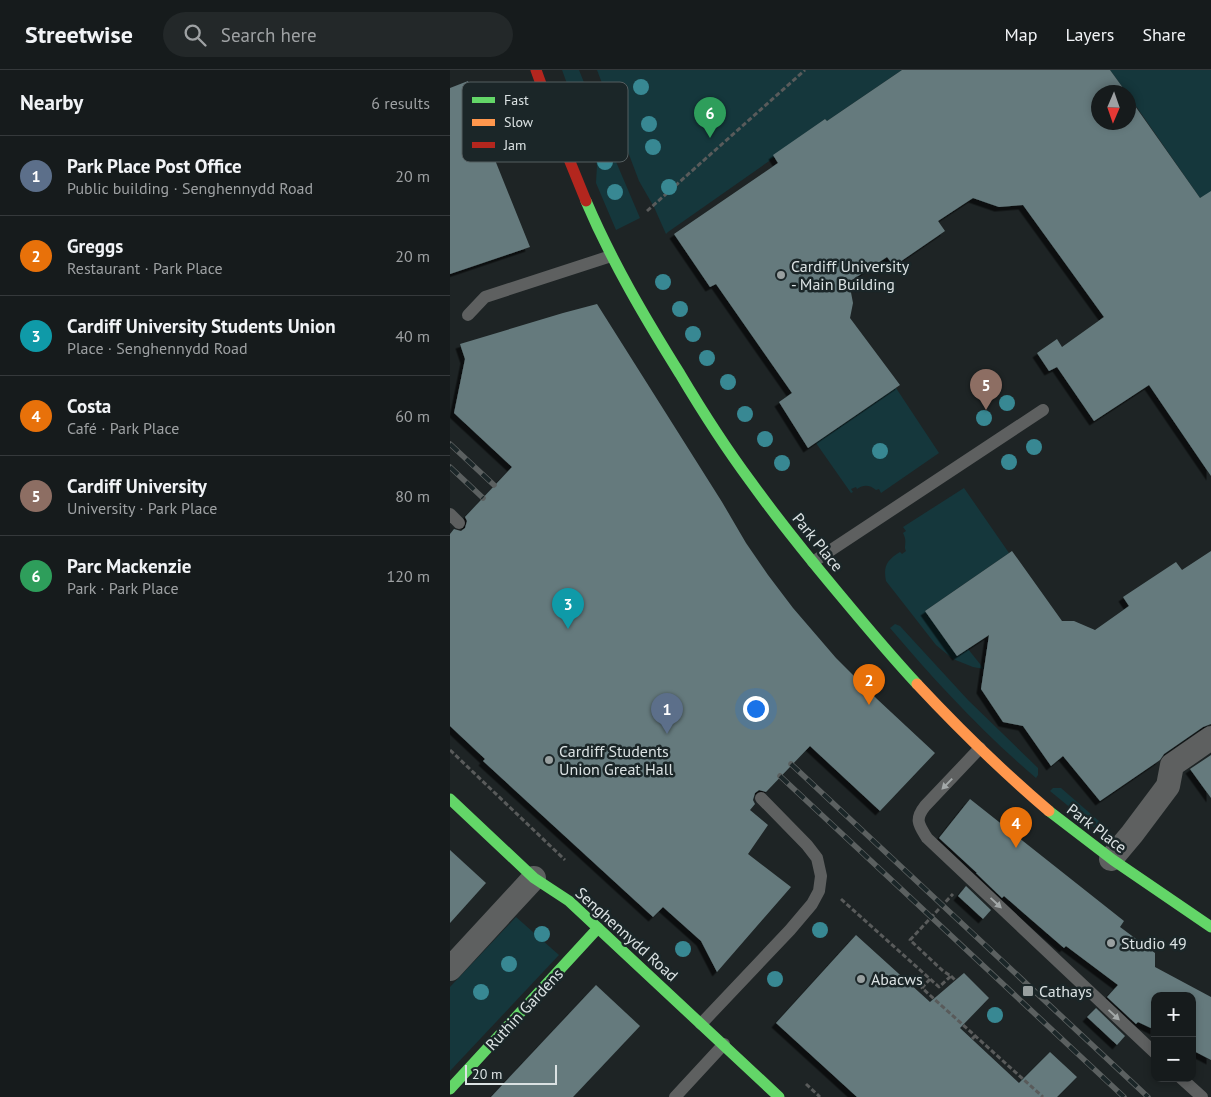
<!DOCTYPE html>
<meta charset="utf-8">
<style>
body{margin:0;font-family:"PT Sans",sans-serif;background:#232829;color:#f1f3f6}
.controls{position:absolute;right:15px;bottom:15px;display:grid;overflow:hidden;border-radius:10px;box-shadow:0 2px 8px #0003}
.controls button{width:45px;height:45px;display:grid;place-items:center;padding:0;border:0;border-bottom:1px solid #35393b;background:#161b1c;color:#f1f3f6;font:25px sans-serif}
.compass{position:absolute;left:641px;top:15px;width:45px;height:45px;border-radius:50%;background:#161b1c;box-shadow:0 2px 8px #0003;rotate:182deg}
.scale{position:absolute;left:15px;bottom:12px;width:92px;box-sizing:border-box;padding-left:5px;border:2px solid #dbe2e3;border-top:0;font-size:14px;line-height:18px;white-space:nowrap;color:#dbe2e3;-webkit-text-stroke:4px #1b2628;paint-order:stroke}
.you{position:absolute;left:305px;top:638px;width:18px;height:18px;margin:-12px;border:4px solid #fff;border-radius:50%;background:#1a73e8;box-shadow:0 0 0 8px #1a73e833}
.badge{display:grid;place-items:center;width:32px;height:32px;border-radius:50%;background:#1a73e8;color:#fff;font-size:16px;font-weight:700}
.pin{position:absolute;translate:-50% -41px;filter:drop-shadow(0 1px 2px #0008)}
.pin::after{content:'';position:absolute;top:26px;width:18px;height:15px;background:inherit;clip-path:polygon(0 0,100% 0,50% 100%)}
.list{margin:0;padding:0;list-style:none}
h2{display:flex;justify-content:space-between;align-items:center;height:65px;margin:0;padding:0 20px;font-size:21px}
h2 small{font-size:16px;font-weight:400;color:#9ea1a3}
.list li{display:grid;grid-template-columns:32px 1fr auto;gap:15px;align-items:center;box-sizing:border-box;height:80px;padding:0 20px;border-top:1px solid #35393b}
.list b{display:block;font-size:19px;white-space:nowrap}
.list p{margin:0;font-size:16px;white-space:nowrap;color:#9ea1a3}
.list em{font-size:16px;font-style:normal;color:#9ea1a3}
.icon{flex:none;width:28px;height:28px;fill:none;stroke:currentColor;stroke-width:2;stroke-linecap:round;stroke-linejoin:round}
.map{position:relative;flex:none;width:761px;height:1027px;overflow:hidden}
header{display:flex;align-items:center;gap:30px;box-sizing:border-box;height:70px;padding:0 25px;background:#161b1c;border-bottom:1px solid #35393b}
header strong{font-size:24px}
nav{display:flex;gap:28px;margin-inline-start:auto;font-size:18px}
.search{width:350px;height:45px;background:#232829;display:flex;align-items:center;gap:12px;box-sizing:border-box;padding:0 18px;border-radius:28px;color:#9ea1a3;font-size:19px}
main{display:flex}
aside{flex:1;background:#161b1c}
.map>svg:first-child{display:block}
</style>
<header>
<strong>Streetwise</strong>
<div class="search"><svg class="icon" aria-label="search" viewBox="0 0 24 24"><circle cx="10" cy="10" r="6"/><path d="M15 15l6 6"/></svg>Search here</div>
<nav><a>Map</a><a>Layers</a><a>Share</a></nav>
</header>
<main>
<aside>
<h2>Nearby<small>6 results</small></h2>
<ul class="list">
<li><span class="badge" style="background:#5c6f8a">1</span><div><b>Park Place Post Office</b><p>Public building · Senghennydd Road</p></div><em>20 m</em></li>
<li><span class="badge" style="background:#e8710a">2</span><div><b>Greggs</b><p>Restaurant · Park Place</p></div><em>20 m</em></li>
<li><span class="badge" style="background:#0f9aa8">3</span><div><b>Cardiff University Students Union</b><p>Place · Senghennydd Road</p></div><em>40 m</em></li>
<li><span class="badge" style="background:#e8710a">4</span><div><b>Costa</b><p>Café · Park Place</p></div><em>60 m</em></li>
<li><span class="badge" style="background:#8d6e63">5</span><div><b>Cardiff University</b><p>University · Park Place</p></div><em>80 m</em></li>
<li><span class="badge" style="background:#2e9e5b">6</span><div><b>Parc Mackenzie</b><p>Park · Park Place</p></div><em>120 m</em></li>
</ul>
</aside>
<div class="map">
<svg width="761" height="1027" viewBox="0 0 761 1027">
<defs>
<filter id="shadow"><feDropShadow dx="-4.5" dy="4.5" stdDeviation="0" flood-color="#0009"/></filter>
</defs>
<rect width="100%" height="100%" fill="#1e2425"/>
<g fill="#15373c">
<path d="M112,0H129L164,87L190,148L166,160L146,113L147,95Z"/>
<path d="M147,0H452L377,51L375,49L324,85L325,87L218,162L216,164L204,137L189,111Z"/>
<path d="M660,0H761V122L750,128L679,26L678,22H676Z"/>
<path d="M446,318L489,383L431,423L429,419L426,420C420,415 414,414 407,419L406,417L401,419L403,422L401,423L366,373Z"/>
<path d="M514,418L559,483L475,541L507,586L518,579L534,599L523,597L503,589L486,575L436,511C433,496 437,490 450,482L452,484L456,481C453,476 458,472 453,463L456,461L453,457Z"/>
<path d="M445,554L450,556L518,630L588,698V705L586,708C532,662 485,611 440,558Z"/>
<path d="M603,718H611L650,752L645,758L600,721Z"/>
<path d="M66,847L109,885L0,1001V917Z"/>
</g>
<g fill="#657a7d" filter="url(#shadow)">
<path d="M452,0H660L676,22H648V52H678V26L750,128L761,121V406L699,315L644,351L607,297L599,301L587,283L607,269L612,277L654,247L573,135L549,137L523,128L488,151L495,161L444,196L437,187L399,212L403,233L400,248L450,315L358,378L329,332L342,323L266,214L260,217L224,164L328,93L323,85L375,49L377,51Z"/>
<path d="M18,11L43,79L41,80L80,177L0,204V18Z"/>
<path d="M147,234L272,432L296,473L318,505L343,538L386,588L427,629L485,683L430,741L360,676L316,722L309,720L305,723L303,730L305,734L300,740L318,755L298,784L341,817L267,902L251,871L213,837L203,847L33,691L35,689L0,656V464L4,459L11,461L15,458L17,451L15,447L62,397L4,343L15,289L10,274L113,243Z"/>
<path d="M562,481L612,551H624L645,560L679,536L673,527L726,492L732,500L761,481V654L753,657L714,684L710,690L650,731L613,686L601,696L573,656L553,652L531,619L539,565L507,586L475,541Z"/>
<path d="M761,685V728L740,699Z"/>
<path d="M520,729L674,851L670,857L705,883V897L761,927V990L742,980V926H705V960L688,952L686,954L657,927L668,915L616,876L614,878L554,826L552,828L526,803H527L489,768Z"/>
<path d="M0,780L36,813L0,853Z"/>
<path d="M516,816L541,840L533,849L508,826Z"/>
<path d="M406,865L480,932L514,903L539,928L510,958L569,1013L600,982L627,1007L607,1027H407L326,953Z"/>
<path d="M146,915L190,956L123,1027H41Z"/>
<path d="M646,938L675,966L667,975L637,947Z"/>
</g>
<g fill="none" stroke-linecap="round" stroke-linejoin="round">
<g stroke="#595b5b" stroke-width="3" stroke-dasharray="5 2.5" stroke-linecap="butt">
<path d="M197,141L355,0"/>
<path d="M0,680L115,790"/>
<path d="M391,829L489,917L501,906L493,901L460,870L503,824"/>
<path d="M501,906L505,910"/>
<path d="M480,909L472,918L593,1027"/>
<path d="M522,969L526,965"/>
<path d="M356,1014L370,1027"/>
</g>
<g stroke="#5e6060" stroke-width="12">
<path d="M18,245L35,227L161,186"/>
<path d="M0,444L9,453"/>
<path d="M363,492L593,340"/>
<path d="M530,678L475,736C464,750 469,755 477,768L705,983"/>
<path d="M251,954L340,860L362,834L369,821L371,806L367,788L357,775L311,728"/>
<path d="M731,1008L752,1027"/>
<path d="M225,1027L274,974"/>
</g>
<g stroke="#5e6060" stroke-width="24">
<path d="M661,789L682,764L718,716L722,695L761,668"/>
<path d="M0,899L84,808"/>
</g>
<g stroke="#63d668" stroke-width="11">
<path d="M136,131C162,192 195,248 230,304C252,341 275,377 301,412C329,451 359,488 390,525C415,555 440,585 467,614"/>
<path d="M0,729L84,808L119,831L329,1027"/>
<path d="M599,741L663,790L761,857"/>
<path d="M0,1019L148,858"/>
</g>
<path stroke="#ff974d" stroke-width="11" d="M467,614C509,659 552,701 599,741"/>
<path stroke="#b3261e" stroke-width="11" d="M86,0L110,67L136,131"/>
<g stroke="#5b6060" stroke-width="5.5">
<g id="rail">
<path d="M0,374L44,415"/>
<path d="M0,397L33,428"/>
<path d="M341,694L698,1027"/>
<path d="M330,706L674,1027"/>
</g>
</g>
<use href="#rail" stroke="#1b2628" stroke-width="4" stroke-dasharray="11" stroke-linecap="butt"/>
</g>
<g fill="#388893">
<circle cx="191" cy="17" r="8"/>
<circle cx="199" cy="54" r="8"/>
<circle cx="203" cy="77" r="8"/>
<circle cx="155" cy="92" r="8"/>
<circle cx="219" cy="117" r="8"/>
<circle cx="165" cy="122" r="8"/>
<circle cx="213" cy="212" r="8"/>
<circle cx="230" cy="239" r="8"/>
<circle cx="243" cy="264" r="8"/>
<circle cx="257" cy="288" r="8"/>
<circle cx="278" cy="312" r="8"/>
<circle cx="557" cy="333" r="8"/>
<circle cx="295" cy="344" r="8"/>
<circle cx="534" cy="348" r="8"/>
<circle cx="315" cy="369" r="8"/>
<circle cx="584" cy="377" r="8"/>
<circle cx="430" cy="381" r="8"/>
<circle cx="559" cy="392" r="8"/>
<circle cx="332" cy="393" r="8"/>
<circle cx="370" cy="860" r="8"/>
<circle cx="92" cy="864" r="8"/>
<circle cx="233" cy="879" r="8"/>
<circle cx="59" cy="894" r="8"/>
<circle cx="325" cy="909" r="8"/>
<circle cx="31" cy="922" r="8"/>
<circle cx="545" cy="945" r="8"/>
</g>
<defs><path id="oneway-solid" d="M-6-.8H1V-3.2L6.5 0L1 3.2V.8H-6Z" transform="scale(1.25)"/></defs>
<g fill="#a3a8a8">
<use href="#oneway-solid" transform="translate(497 714) rotate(134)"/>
<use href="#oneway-solid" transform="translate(546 833) rotate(43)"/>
<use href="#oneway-solid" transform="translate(664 945) rotate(43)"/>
</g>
<g fill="#99a0a0" stroke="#1b2628" stroke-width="2">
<circle cx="331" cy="205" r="5"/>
<circle cx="99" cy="690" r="5"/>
<circle cx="661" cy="873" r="5"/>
<circle cx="411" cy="909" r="5"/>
<rect x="572" y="915" width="12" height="12" rx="2.5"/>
</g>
<g text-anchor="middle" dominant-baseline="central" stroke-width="5" stroke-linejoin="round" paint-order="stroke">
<g font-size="16" fill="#dbe2e3" stroke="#1b2628" text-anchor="start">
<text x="341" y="196">Cardiff University<tspan x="341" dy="18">- Main Building</tspan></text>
<text x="109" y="681">Cardiff Students<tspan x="109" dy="18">Union Great Hall</tspan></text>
<text x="671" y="873">Studio 49</text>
<text x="421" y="909">Abacws</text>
<text x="589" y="921">Cathays</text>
</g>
<g font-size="16" fill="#dbe2e3" stroke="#1b2628">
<text transform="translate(368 472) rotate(51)">Park Place</text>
<text transform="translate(647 758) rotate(37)">Park Place</text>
<text transform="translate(177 864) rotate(42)">Senghennydd Road</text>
<text transform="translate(74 939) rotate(-47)">Ruthin Gardens</text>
</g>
</g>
<rect x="12" y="12" width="166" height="80" rx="8" fill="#1b2628" stroke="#555e60" stroke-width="1"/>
<rect x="22" y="27" width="23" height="6" fill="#63d668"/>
<rect x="22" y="49" width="23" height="7" fill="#ff974d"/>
<rect x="22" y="72" width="23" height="6" fill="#b3261e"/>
<g font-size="14" fill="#dbe2e3">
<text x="54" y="35">Fast</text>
<text x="54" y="57">Slow</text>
<text x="54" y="80">Jam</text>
</g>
</svg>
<div class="controls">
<button>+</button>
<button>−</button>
</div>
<svg class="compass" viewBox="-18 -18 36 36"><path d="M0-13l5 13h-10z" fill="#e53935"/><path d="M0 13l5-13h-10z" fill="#9ea1a3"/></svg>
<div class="scale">20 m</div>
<div class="you"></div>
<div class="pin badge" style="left:217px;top:664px;background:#5c6f8a">1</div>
<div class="pin badge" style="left:419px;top:635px;background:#e8710a">2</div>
<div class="pin badge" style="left:118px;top:559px;background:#0f9aa8">3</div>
<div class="pin badge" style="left:566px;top:778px;background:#e8710a">4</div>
<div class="pin badge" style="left:536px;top:340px;background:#8d6e63">5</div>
<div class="pin badge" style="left:260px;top:68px;background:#2e9e5b">6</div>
</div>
</main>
